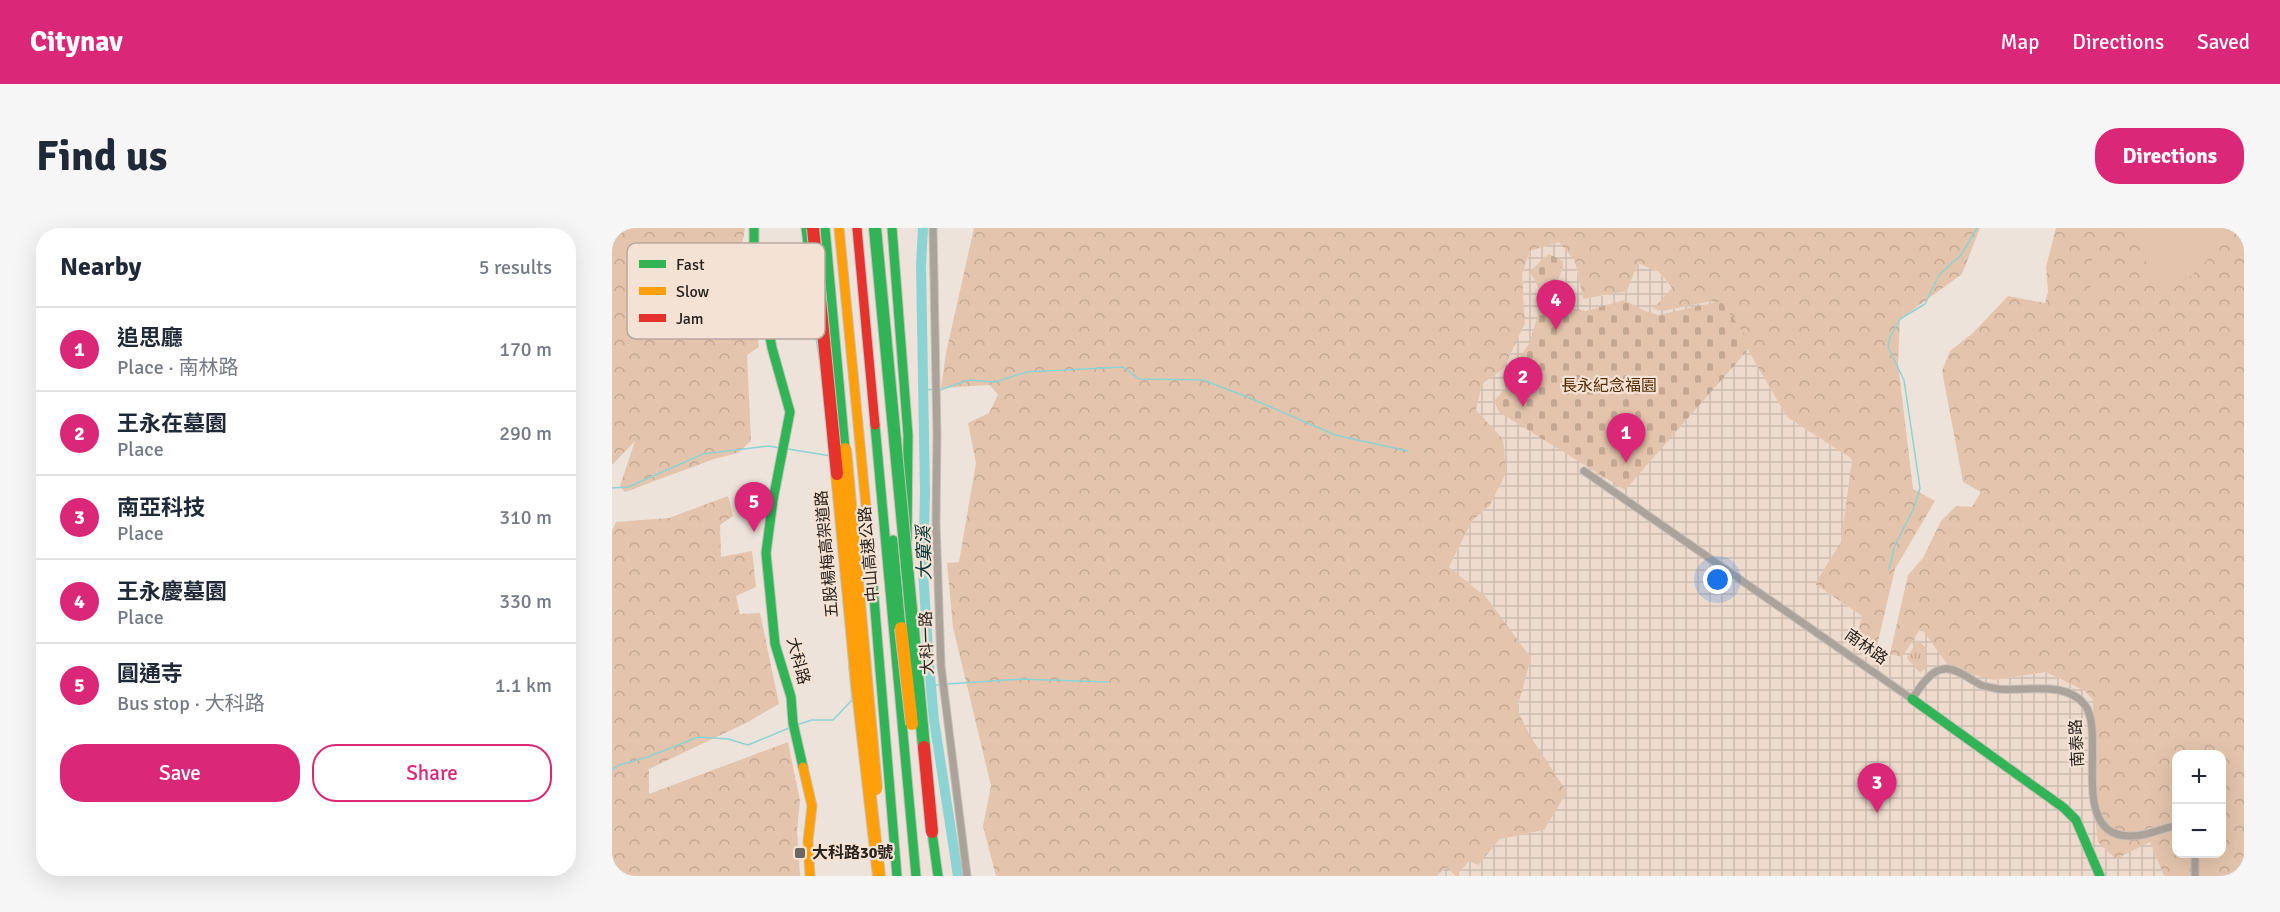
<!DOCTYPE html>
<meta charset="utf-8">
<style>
body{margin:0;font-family:Signika,"Noto Sans TC",sans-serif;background:#f6f6f7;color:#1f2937}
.controls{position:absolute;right:18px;bottom:18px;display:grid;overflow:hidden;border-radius:12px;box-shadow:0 6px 24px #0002}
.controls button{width:54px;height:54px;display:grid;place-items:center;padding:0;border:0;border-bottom:2px solid #e0e1e3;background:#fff;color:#1f2937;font:30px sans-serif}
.you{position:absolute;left:1106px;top:352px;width:21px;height:21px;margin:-15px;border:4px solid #fff;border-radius:50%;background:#1a73e8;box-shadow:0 0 0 9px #1a73e833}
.badge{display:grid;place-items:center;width:39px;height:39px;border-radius:50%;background:#db2777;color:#fff;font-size:20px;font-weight:700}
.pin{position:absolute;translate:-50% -50px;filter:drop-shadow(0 2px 3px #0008)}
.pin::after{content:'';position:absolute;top:32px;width:21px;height:18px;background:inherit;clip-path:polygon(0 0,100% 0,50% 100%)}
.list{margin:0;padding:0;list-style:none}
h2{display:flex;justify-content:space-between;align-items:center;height:78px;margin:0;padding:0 24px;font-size:26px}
h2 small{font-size:20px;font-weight:400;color:#747a83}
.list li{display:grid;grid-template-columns:39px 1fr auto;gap:18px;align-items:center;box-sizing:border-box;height:84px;padding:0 24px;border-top:2px solid #e0e1e3}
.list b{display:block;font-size:22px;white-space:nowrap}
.list p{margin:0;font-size:20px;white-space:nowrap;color:#747a83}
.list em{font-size:20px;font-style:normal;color:#747a83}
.actions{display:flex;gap:12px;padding:18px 24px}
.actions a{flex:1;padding:14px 0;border:2px solid #db2777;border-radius:24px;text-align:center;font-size:21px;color:#db2777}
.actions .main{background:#db2777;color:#fff}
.map{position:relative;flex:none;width:1632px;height:648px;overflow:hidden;border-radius:24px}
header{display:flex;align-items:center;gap:36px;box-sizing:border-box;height:84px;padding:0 30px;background:#db2777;color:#fff}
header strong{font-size:28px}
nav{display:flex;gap:33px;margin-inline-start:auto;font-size:21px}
.intro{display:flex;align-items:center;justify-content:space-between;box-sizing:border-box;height:144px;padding:0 36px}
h1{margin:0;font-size:42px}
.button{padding:15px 27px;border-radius:24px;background:#db2777;color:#fff;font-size:21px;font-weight:700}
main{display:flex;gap:36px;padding:0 36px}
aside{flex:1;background:#fff;border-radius:24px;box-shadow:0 6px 24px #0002}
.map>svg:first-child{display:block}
</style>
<header>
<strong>Citynav</strong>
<nav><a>Map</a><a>Directions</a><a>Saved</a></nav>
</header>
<div class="intro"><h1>Find us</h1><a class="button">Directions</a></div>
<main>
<aside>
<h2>Nearby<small>5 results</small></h2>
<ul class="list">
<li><span class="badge">1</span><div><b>追思廳</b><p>Place · 南林路</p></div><em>170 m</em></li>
<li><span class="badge">2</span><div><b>王永在墓園</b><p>Place</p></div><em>290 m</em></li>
<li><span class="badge">3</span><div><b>南亞科技</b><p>Place</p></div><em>310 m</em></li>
<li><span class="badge">4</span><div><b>王永慶墓園</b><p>Place</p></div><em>330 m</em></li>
<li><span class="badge">5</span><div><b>圓通寺</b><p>Bus stop · 大科路</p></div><em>1.1 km</em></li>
</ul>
<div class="actions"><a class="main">Save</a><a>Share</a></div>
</aside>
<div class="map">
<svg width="1632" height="648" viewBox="0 0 1632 648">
<defs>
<pattern id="industrial-grid" width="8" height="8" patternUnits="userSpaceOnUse" patternTransform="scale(1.5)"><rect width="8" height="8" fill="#eedbcd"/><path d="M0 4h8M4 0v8" fill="none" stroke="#ccbcb0"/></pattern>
<pattern id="grass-tufts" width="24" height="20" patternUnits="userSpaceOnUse" patternTransform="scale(1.5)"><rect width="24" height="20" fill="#e4c4ac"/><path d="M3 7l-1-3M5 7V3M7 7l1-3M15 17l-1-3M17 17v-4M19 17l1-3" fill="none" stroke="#c4a894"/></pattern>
<pattern id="forest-crowns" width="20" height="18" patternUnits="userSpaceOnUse" patternTransform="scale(1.5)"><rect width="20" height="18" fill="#e4c4ac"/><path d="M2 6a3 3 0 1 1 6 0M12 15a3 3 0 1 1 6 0" fill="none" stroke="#c4a894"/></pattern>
<pattern id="cemetery-stones" width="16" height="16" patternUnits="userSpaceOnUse" patternTransform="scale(1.5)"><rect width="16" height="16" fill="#e4c4ac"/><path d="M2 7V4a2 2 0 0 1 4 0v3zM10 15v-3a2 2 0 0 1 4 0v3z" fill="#c4a894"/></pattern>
</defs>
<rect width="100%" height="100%" fill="#ede3db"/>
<path fill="url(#industrial-grid)" d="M947,14L963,33L971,71L1015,63L1026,35L1047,44L1060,61L1042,81L1051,83L1100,73L1126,105L1175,189L1240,231L1229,314L1203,356L1250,388L1244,412L1264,422L1290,429L1309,400L1382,452L1434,444L1473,463L1482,473L1480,564L1504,630L1538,613L1552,648H825L834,639L857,633L866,637L887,611L932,602L918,508L905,481L919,430L875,370L837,339L860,293L878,277L891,211L864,182L870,155L892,140L913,95L910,46L918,23Z"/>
<path fill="url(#grass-tufts)" d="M1306,412L1313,419L1315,439L1308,445L1295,430Z"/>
<g fill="url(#forest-crowns)" fill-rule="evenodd">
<path d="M0,0H133L130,17L147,119L135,127L139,213L126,225L102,231L13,264L8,258L23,213L0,237Z"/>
<path d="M362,0H1368L1350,46L1288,91L1286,136L1301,261L1323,273L1283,341L1264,422L1244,412L1250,388L1203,356L1229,314L1240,231L1175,189L1126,105L1100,73L1051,83L1041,81L1060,60L1047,44L1026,35L1015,63L971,71L963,33L947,14L918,23L910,46L913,95L892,140L870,156L864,182L891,211L894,245L878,277L860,293L837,339L875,370L919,430L905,481L918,508L955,564L932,602L888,611L866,637L857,633L844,648L834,639L825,648H384L371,598L379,558L341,399L335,335L347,334L364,235L356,195L377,185L386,167L378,157L329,160L334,125Z"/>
<path d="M1444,0H1632V648H1552L1538,614L1504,631L1486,614L1480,564L1482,473L1473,463L1434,444L1382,452L1338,440L1309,400L1290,429L1278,426L1296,347L1311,330L1329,293L1344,278L1360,279L1369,264L1351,254L1330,143L1338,123L1361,105L1396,68L1433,75L1436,64L1434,39ZM1564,526H1610V626H1564Z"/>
<path d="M116,268L121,288L108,297L109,329L140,323L144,359L124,368L128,386L148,385L167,476L136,494L37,541V566L176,514L188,573L185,603L188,648H0V303L4,294L57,290Z"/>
</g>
<path fill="url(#cemetery-stones)" d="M937,26L951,33V40L945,54L944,68L954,80L974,83L1012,72L1033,83L1046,87L1109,73L1140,117L1013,262L887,184L882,173L898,155L903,137L918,114L926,86V59L918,43Z"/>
<g fill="#e4c4ac">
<path d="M1528,0H1619C1600,27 1583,54 1549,62C1532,43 1532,24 1528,0Z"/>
<path d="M1478,22H1484L1485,82L1477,83L1480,31Z"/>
</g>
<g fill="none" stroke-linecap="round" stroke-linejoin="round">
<g stroke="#8cd4d4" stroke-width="1.5">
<path d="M190,18L192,31"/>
<path d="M198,72L208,135"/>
<path d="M310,161L323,162"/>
<path d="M328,162L357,152L383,154L415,144L511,139L527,151L591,152L638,170L723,207L796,223"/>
<path d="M176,221L219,228"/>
<path d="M0,260L16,259L91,226L157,218L168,220"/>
<path d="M1277,341L1283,317L1301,282L1308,260L1292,152L1276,119L1278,109L1288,91L1313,76L1327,47L1349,27L1365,0"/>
<path d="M335,456L409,451L496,454"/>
<path d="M319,457H327"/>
<path d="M184,497L200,492H221L240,472L237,438"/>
<path d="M0,542L7,537L36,529L86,509L116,511L136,517L177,500"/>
</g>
<path stroke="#8cd4d4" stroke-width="10" d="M311,0L309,37L313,265L311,343L317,437L322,492L346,648"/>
<g stroke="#c8c0ba" stroke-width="9">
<g id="street">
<path d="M321,0L325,207L324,295L329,438L355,648"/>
<path d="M972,243L1300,471C1307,461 1318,442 1332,441C1343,439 1359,452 1369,457C1375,459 1381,460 1387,461C1414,464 1454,452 1473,477C1495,506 1455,611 1520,608C1535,608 1550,600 1564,598"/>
<path d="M1583,626V648"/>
</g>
</g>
<g stroke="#c8c0ba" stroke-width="11">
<g id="fast">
<path d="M142,0V21L160,120L178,184L161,272L154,325L163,416L179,469L181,495L191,539"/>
<path d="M194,0L202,67"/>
<path d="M213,0L233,221"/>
<path d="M280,0L296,207L295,312"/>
<path d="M263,197L304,648"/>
<path d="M257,309L285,648"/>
<path d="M281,312L289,400"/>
<path d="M1300,471L1452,580L1464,592L1488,648"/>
<path d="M320,604L326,648"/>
</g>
</g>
<g stroke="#c8c0ba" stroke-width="11">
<g id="slow">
<path d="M227,0L257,309"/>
<path d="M191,539L200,578L196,613L198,648"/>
</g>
</g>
<g stroke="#c8c0ba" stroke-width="11">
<path id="jam" d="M245,0L263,197"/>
</g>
<use href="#street" stroke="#aba29a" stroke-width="7"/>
<use href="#fast" stroke="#30b455" stroke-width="9"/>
<use href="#slow" stroke="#ff9f0a" stroke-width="9"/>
<use href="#jam" stroke="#e5322d" stroke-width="9"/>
<g stroke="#c8c0ba" stroke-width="14" stroke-linecap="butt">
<path id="fast-bridge" d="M263,0L312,519"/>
</g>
<g stroke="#c8c0ba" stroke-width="14" stroke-linecap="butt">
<g id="slow-bridge">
<path d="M233,221L264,561"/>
<path d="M225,246L245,455L267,648"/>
<path d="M289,400L300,496"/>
</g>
</g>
<g stroke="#c8c0ba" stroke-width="14" stroke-linecap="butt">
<g id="jam-bridge">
<path d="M201,0L225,246"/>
<path d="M312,519L320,604"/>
</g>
</g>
<use href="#fast-bridge" stroke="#30b455" stroke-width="12"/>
<use href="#slow-bridge" stroke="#ff9f0a" stroke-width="12"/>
<use href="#jam-bridge" stroke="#e5322d" stroke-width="12"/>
</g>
<rect fill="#6d6660" stroke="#f4e2d4" stroke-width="2" x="182" y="619" width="12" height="12" rx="3"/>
<g text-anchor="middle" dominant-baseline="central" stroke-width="4.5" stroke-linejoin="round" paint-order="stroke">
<g font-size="16" fill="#542c03" stroke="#f4e2d4">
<text x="997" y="158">長永紀念福園</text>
</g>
<g font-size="16" fill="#28221d" stroke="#f4e2d4">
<text transform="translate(215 326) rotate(-95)">五股楊梅高架道路</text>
<text transform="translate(257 326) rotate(-95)">中山高速公路</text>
<text transform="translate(315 415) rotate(-92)">大科一路</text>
<text transform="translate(1254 419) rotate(35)">南林路</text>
<text transform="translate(186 433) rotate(75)">大科路</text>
<text transform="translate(1465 515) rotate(-93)">南泰路</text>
</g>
<g font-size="16" font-weight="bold" fill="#28221d" stroke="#f4e2d4" text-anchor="start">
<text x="200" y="625">大科路30號</text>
</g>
<g font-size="18" font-style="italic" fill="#003537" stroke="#f4e2d4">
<text transform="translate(312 325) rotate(-91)">大窠溪</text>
</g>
</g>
<rect x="15" y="15" width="198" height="96" rx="9" fill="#f4e2d4" stroke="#b7a89d" stroke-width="1.5"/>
<rect x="27" y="32" width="27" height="8" fill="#30b455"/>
<rect x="27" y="59" width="27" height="8" fill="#ff9f0a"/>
<rect x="27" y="86" width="27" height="8" fill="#e5322d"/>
<g font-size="16" fill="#28221d">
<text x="64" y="42">Fast</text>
<text x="64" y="69">Slow</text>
<text x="64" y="96">Jam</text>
</g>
</svg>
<div class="controls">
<button>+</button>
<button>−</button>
</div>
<div class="you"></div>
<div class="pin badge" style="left:1014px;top:235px">1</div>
<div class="pin badge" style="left:911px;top:179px">2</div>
<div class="pin badge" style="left:1265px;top:585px">3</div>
<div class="pin badge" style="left:944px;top:102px">4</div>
<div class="pin badge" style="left:142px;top:304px">5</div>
</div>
</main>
